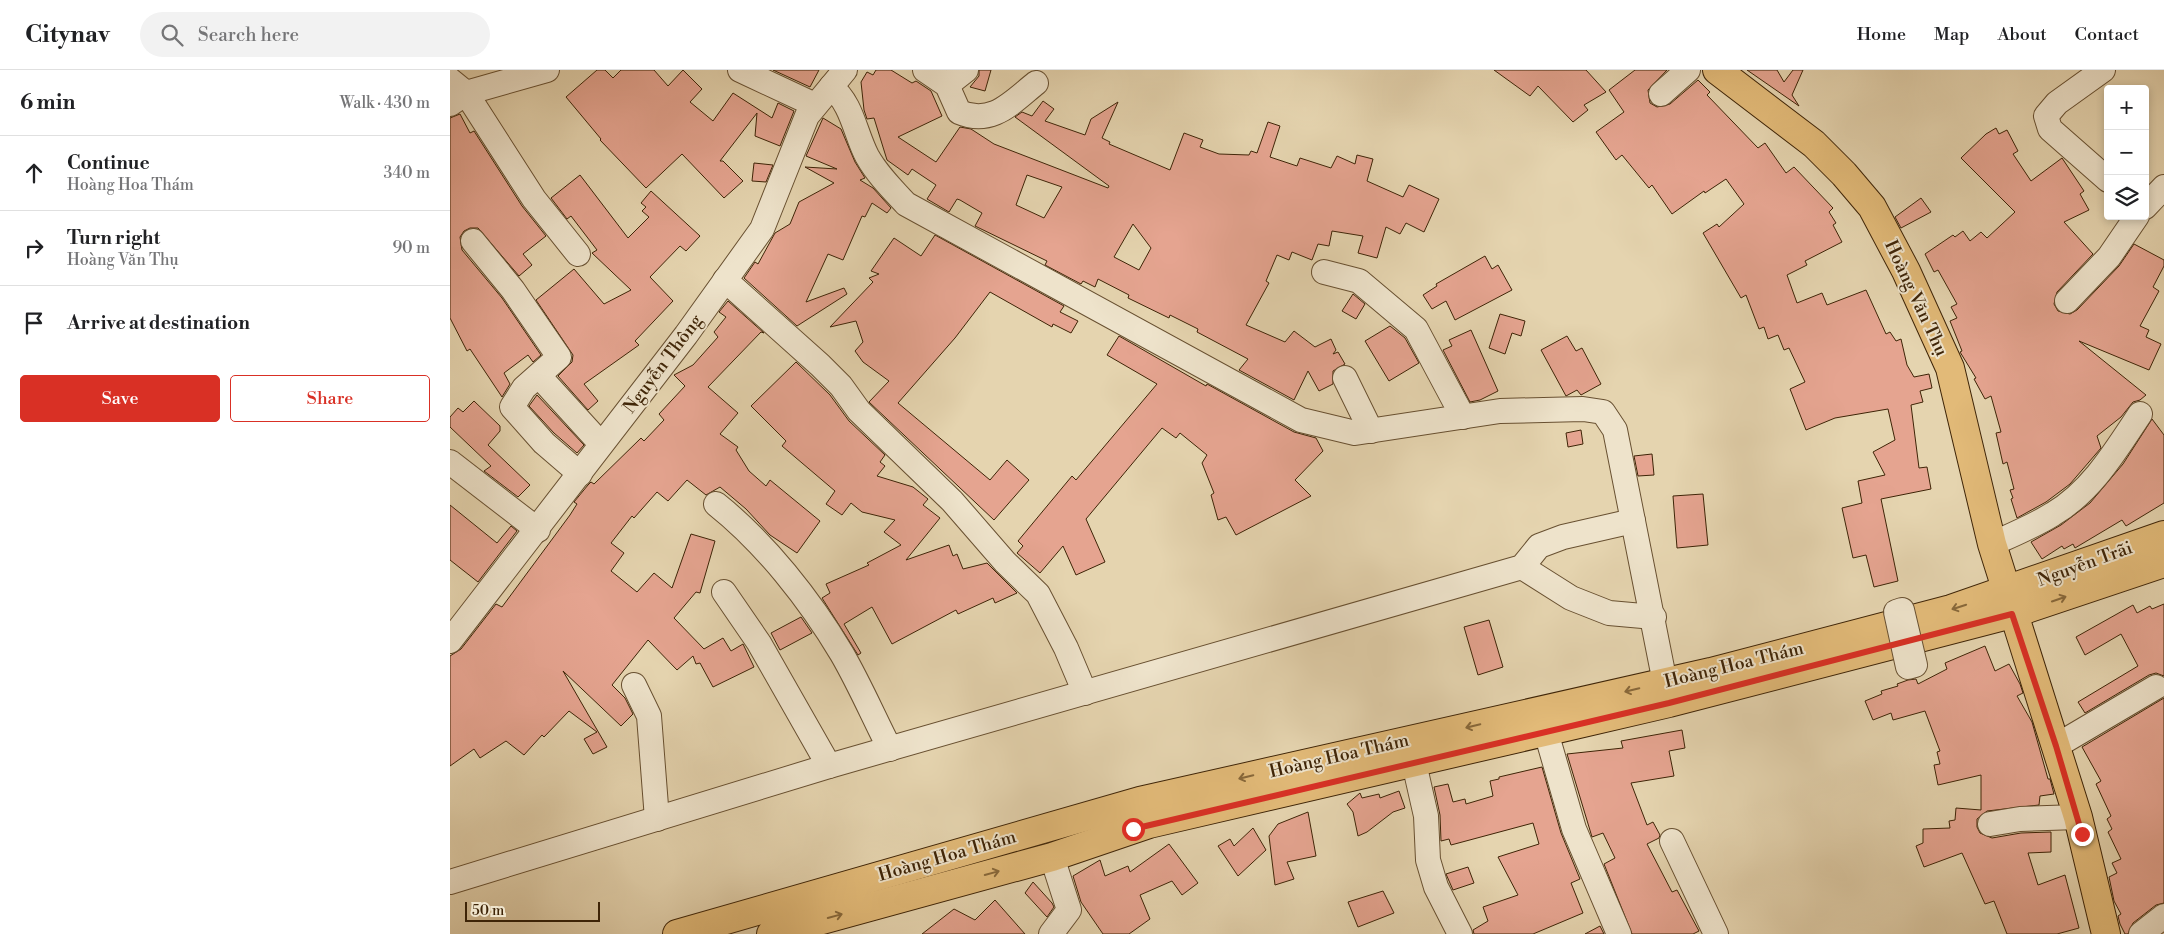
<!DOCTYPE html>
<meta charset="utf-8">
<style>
body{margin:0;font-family:"Libre Bodoni",serif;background:#f2f2f2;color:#202124}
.controls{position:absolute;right:15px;top:15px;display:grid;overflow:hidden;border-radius:5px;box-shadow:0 2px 8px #0003}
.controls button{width:45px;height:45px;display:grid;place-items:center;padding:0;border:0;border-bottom:1px solid #e0e0e0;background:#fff;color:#202124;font:25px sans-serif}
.scale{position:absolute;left:15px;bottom:12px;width:135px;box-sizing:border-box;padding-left:5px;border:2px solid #3e2407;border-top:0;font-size:14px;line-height:18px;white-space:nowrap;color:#3e2407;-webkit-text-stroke:4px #eee3cb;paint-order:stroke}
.stop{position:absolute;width:15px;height:15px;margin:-11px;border:4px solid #d93025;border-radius:50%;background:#fff}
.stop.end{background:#d93025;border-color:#fff;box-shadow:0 1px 5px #0008}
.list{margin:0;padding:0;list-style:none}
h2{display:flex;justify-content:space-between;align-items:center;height:65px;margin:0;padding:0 20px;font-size:21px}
h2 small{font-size:16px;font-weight:400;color:#757577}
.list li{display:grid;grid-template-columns:32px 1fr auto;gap:15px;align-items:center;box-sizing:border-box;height:75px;padding:0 20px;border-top:1px solid #e0e0e0}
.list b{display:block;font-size:19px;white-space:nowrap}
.list p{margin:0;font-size:16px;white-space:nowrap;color:#757577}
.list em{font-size:16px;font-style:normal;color:#757577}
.actions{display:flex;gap:10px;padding:15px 20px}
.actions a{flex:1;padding:11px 0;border:1px solid #d93025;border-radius:5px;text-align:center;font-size:18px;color:#d93025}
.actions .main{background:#d93025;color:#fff}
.icon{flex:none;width:28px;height:28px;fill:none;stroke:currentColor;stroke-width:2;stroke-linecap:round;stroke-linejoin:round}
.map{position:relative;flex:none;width:1714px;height:864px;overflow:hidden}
header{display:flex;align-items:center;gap:30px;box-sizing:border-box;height:70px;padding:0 25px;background:#fff;border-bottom:1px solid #e0e0e0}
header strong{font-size:24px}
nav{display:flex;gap:28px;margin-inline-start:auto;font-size:18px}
.search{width:350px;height:45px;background:#f2f2f2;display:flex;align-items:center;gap:12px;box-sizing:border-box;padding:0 18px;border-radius:28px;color:#757577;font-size:19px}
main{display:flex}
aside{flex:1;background:#fff}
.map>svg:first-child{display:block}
</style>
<header>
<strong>Citynav</strong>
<div class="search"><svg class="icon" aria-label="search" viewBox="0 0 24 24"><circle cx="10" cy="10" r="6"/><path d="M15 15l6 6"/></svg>Search here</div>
<nav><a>Home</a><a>Map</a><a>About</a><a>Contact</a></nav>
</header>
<main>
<aside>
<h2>6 min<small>Walk · 430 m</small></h2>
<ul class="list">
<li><svg class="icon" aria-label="ahead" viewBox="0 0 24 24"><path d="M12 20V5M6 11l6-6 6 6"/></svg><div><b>Continue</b><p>Hoàng Hoa Thám</p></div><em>340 m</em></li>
<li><svg class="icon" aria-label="right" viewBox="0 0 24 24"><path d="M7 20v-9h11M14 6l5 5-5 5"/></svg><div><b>Turn right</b><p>Hoàng Văn Thụ</p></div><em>90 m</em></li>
<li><svg class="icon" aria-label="arrive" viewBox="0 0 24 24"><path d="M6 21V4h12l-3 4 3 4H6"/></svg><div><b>Arrive at destination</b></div></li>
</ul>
<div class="actions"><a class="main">Save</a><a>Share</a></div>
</aside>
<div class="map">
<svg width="1714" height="864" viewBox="0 0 1714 864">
<rect width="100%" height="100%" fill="#e5d4af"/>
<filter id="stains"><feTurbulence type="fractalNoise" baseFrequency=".004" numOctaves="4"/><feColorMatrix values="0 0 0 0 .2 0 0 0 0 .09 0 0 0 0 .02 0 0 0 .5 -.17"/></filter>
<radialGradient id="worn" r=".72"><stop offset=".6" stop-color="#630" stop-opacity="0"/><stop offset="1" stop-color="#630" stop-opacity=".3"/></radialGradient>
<g fill="#e5a490" stroke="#3e2407" fill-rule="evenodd">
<path d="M147,0H155L163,8L171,0H204L218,16L233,0L252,19L240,32L263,51L283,23L322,48L328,33L344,41L330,76L305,66L307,43L270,91H273L293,111L274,128L232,84L196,118L150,70L151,69L116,27Z"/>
<path d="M323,0H369L360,17Z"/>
<path d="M426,0H441L462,13L466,11L481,21L492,46L448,67L486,92L510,57L521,59L544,74L658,118L659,116L565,47L572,42L582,46L593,31L604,39L595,51L635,65L641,49L668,32L652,68L660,72L659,74L720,100L734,63L753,70L750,77L769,84L799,85L801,81L807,83L818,52L830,56L820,87L847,96L850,88L881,98L887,86L905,94L907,85L923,89L917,111L953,127L959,115L989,129L974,162L956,153L950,164L936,157L927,188L908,183L913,166L882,161L879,176L868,174L862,190L842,182L839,190L827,185L816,211L819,213L796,255L835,272L844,261L865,277L881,269L886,280L883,284L888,282L895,294L883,301V314L869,321L858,301L844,330L789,300L798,289L747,262L748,259L720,245L719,248L678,228L679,225L648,209L645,217L633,211L631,214L595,195L597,191L525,156L532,143L510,130L507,129L499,142L477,129L486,115L462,99L458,105L437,90L424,48L417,49L414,40L411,12L417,2L423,5ZM577,105L612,117L594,148L566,135ZM683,154L701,178L689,200L664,187Z"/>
<path d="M529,0H541L535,21L520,17L529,6Z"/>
<path d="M1044,0H1136L1156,22L1134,35L1138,40L1123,52L1088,16L1080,26Z"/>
<path d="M1185,0H1217L1198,20L1200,33L1207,37L1220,34L1248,10L1260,22L1257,25L1308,78L1315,73L1336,103L1344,97L1383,138L1379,142L1386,153L1383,155L1392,172L1355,191L1357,195L1337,205L1347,233L1372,223L1377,235L1416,220L1436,264L1440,262L1446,271L1451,269L1457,295L1464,307L1479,304L1482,318L1470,321L1473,332L1461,335L1469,398L1477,397L1481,419L1431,429L1448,511L1424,517L1416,485L1403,488L1392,438L1412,433L1408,411L1435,405L1423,382L1445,370L1438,339L1385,348L1356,360L1340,319L1355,312L1339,278L1334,280L1328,265L1318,269L1314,257L1309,259L1296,225L1291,228L1253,163L1267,154L1269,157L1294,134L1276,109L1255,123L1254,121L1222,144L1202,115L1199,118L1172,85L1166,90L1146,62L1174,42L1159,20Z"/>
<path d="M1297,0H1327L1334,12L1343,0H1353L1342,25L1349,36Z"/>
<path d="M10,44L20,63L24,61L72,136L96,166L73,184L82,195L69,206L28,158H20L14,161L10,167L12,180L52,228L91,285L83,292L78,285L54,303L60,314L52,327L20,279L17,281L0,248V48Z"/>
<path d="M373,48L391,59L405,92L415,108L410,110L423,118L441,138L437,143L422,133L415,147L412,146L393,190L378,184L356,232L394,218L397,224L347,256L294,208L305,192L308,194L325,163L340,154L349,132L384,113L355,97L387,99L356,86Z"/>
<path d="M1546,58L1549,64L1557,60L1568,81L1563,84L1581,111L1612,88L1634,121L1630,124L1639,140L1614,152L1643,184L1607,222L1604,234L1608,241L1620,244L1627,240L1669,196L1684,174L1714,190V196L1703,217L1709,221L1690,256L1699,260L1696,267L1711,274L1699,300L1629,271L1696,325L1690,330L1683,332L1671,347L1647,366L1651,378L1620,414L1596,432L1567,448L1561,429L1563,428L1560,420L1564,419L1557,392L1553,394L1546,363L1551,362L1541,326L1535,329L1524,309L1526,308L1510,282L1512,281L1500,251L1507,248L1501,237L1507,234L1488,200L1484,202L1475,184L1503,165L1505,167L1513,161L1520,171L1531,162L1537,168L1565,142L1511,88L1536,64Z"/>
<path d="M304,93L323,95L316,112L302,111Z"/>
<path d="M130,105L178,168L199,147L192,141L196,137L191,133L201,121L250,166L236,181L230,176L200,207L223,231L185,271L189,275L134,314L148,331L138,340L108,306L122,292L123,285L86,230L124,199L154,234L181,220L142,183L147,180L121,146L117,149L101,128Z"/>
<path d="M1471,128L1481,142L1451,158L1445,147Z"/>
<path d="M485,165L614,236L610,242L628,251L621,263L603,254L602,257L540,222L505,268L448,333L540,410L557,390L579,410L544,450L419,332L439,311L413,292L405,281L413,272L406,251L380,257L423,212L419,208L429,204L421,201L444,168L471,186Z"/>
<path d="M1035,186L1042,199L1048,195L1062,220L1005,250L996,231L982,239L973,225L987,216L986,214Z"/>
<path d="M903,224L915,234L906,249L892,241Z"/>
<path d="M278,231L314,263L311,262L258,317L288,343L270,364L288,377L286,380L299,401L316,416L320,410L370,451L347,483L320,465L296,439L270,417L256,425L237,410L218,431L207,422L184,448L182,446L161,473L174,483L161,501L187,522L204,503L222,518L241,464L265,471L250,523L246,522L224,548L254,579L273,568L281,581L293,574L304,597L263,617L250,593L246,594L243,586L227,600L198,570L162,615L175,628L183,644L171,656L113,601L157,677L143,684L134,669L147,662L119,641L94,667L92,665L74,685L56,671L30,688L24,679L0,696V586L11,579L46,534L52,537L120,445L127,434L124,432L138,415L141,412L144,414L191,368L194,371L214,350L209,344L235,316L224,305L243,295L268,267L264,262L276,247L269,242Z"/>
<path d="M1050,244L1075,251L1071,266L1062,263L1055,284L1039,278Z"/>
<path d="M940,256L955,268L969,293L939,311L915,271Z"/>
<path d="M1021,260L1048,321L1030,330L1020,332L993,280L1002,276L999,270Z"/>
<path d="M669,266L756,316L757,314L844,362L866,368L873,381L845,410L861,426L786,465L776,447L768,450L761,425L764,423L752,393L757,385L730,363L726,368L712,358L636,449L655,492L626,505L613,476L590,503L567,483L573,476L568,471L622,406L626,410L707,314L657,285Z"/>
<path d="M1117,266L1126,281L1132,278L1151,314L1131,325L1127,320L1116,326L1091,280Z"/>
<path d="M346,292L380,325L399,351L435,385L430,392L435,396L427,406L463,417L478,429L473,435L490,448L456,490L499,475L503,486L507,484L513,499L537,493L567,523L545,533L543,528L508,544L506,540L442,574L422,537L394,554L411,583L408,585L372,528L380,523L376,514L419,495L417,493L451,475L434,462L445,450L412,442L401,433L392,445L376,434L385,421L332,376L336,371L301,336Z"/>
<path d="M87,325L134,375L127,383L104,363L79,336Z"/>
<path d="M24,331L50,356V361L38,375L80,415L68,427L34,401L41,396L0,357V347L8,338L13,342Z"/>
<path d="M1702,349L1714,365V433L1676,456L1672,450L1625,478L1623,474L1614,479L1612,476L1592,489L1581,472L1611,455L1640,433L1673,394Z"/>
<path d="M1131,360L1133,374L1118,377L1116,363Z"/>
<path d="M1202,384L1204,405L1188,406L1184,386Z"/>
<path d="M1253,424L1258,475L1227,478L1223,426Z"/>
<path d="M0,435L47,473L61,456L67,461L28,512L0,490Z"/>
<path d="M1714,534V606L1706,603L1699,605L1635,643L1628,632L1688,596L1671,564L1635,585L1626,567L1683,535L1687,543L1700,536L1702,539Z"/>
<path d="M351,547L362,563L330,580L321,563Z"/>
<path d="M1039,550L1053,597L1028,605L1014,557Z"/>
<path d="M1535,576L1545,601L1559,594L1570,614L1573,623L1567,626L1582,652L1598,709H1600L1604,724L1590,726L1589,735L1537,741L1527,749V757L1530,763L1542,768L1571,763L1601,762V782L1578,783L1588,815L1615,805L1629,858L1607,864H1557L1544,831L1535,834L1512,783L1474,797L1466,776L1473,773V759L1500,758L1499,751L1505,750L1506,738L1531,740V705L1488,715L1484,695L1490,694L1487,682L1490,681L1475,641L1443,650L1441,643L1423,650L1415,631L1432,624L1431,621L1448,616L1447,614L1458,610L1466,609L1468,614L1497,599L1495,593Z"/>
<path d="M1714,628V833L1706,835L1683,853L1678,864H1675L1670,854L1668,846L1671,844L1664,831L1659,807L1667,803L1662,793L1671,789L1658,762L1662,759L1657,749L1661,746L1646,714L1651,711L1632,677Z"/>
<path d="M1232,660L1235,678L1219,681L1224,706L1181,713L1197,755L1203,752L1210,765L1209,768L1197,774L1222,822L1227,820L1249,861L1243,864H1182L1154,794L1165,788L1153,763L1142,767L1117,684L1173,678L1171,671Z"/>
<path d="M1092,697L1111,763L1130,809L1121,813L1133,843L1083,864H1024L1023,860L1038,851L1033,837L1068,825L1048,787L1089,774L1083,753L1001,775L999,769L991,771L990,745L984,717L998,714L1003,732L1015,729L1016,734L1043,726L1040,711L1049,709V707Z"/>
<path d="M949,721L955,738L943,742L917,762L908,766L903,742L897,734L910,723L912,728L929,724L930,728Z"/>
<path d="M858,742L866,786L837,792L844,809L825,815L819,766L828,754Z"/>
<path d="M803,758L816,780L788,806L768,776L780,769L784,776Z"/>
<path d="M719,774L748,813L732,825L722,811L690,825L700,849L679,864H653L631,832L623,806L650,790L655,806L678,796L680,802Z"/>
<path d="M1018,797L1024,813L1003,820L996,804Z"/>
<path d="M583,812L602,833L604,837L597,847L575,823Z"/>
<path d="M933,821L944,843L908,857L898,832Z"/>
<path d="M545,830L575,864H472L504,839L525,850Z"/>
<path d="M1150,856L1154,864H1135Z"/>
</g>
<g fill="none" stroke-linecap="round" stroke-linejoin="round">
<g stroke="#685031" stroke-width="26">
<g id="minor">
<path d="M290,0L365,35"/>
<path d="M475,0L497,15L509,42C542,56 561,33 586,13"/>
<path d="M1653,0L1607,33L1596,46L1600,59L1658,110"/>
<path d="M0,10L16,23L97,0"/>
<path d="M497,15L516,0"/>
<path d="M381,17C402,33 405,63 417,86C427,104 442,119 456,134L851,350L905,363L1050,341L1133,339L1153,342L1165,360L1215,613"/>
<path d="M1211,24L1238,0"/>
<path d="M0,34L16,23L84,129L128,184"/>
<path d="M1695,137L1714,117"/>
<path d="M23,171L63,220L109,287L74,318L62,337L94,373L130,404"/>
<path d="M874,202L909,211L966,259L1013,347"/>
<path d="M275,210L370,295L391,316L409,341L502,431L555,492L588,524L616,578L635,623"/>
<path d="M1617,231L1659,187L1687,146"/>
<path d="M89,306L151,374"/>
<path d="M895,308L921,361"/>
<path d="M0,392L88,460"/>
<path d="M266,434C315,473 360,530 392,584C410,615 424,648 440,679"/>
<path d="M1542,474C1562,465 1584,456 1603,444C1642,421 1666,380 1690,344"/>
<path d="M1072,497L1121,528L1159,543L1204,547"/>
<path d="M274,522L309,573L379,696"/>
<path d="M0,571L236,265L312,159L357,46L395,0"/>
<path d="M184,615L199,646L207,749"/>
<path d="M1096,662L1124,759L1169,864"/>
<path d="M1606,676L1706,617"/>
<path d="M964,693L976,746L978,790L986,817L1010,864"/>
<path d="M1540,754L1570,749L1628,747"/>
<path d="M1222,771L1266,864"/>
<path d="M0,812L379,696L1072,497L1089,476L1113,467L1183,451"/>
<path d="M601,864L619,840L602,787"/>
<path d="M1691,864L1714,846"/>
</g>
</g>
<g stroke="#3e2407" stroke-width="30">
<g id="major">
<path d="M1267,0L1364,74L1394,104L1422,137L1456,201L1500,298L1542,474L1628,747L1656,864"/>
<path d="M227,864L690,731L1261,602L1501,539L1714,465"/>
<path d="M321,864L602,787L699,754L1219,633L1562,544L1714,493"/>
</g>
</g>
<use href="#minor" stroke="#eee3cb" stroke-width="24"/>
<use href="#major" stroke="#e2ba78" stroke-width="28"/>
<g stroke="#685031" stroke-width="26" stroke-linecap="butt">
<path id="minor-bridge" d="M1452,540L1465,595L1458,597L1446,542Z"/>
</g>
<use href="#minor-bridge" stroke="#eee3cb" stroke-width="24"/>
</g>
<defs><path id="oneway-shaft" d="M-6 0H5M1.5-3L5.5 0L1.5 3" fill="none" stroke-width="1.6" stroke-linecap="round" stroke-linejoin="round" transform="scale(1.25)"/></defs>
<g stroke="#88683a">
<use href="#oneway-shaft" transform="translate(1609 529) rotate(-19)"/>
<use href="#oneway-shaft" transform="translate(1509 537) rotate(162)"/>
<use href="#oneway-shaft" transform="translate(1182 620) rotate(167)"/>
<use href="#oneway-shaft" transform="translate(1023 656) rotate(167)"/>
<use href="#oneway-shaft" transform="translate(796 707) rotate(167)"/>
<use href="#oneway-shaft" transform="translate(542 803) rotate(-15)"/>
<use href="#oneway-shaft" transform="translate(385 846) rotate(-15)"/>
</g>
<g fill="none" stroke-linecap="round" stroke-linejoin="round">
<path stroke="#d93025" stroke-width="6" d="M683,759L1219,633L1562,544L1606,676L1632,764"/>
</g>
<g text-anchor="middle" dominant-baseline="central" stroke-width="4" stroke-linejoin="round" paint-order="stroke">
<g font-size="18" fill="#3e2407" stroke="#eee3cb">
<text transform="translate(1466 228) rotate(65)">Hoàng Văn Thụ</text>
<text transform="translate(213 294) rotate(-53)">Nguyễn Thông</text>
<text transform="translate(1635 494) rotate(-20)">Nguyễn Trãi</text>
<text transform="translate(1284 595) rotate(-14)">Hoàng Hoa Thám</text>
<text transform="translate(889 686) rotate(-13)">Hoàng Hoa Thám</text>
<text transform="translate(497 786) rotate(-16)">Hoàng Hoa Thám</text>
</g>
</g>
<rect width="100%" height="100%" filter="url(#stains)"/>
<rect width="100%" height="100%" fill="url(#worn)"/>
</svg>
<div class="controls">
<button>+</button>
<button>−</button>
<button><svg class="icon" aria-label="layers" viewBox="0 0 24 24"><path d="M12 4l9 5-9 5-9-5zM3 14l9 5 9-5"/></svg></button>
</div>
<div class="scale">50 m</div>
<div class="stop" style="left:683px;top:759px"></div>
<div class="stop end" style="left:1632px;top:764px"></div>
</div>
</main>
